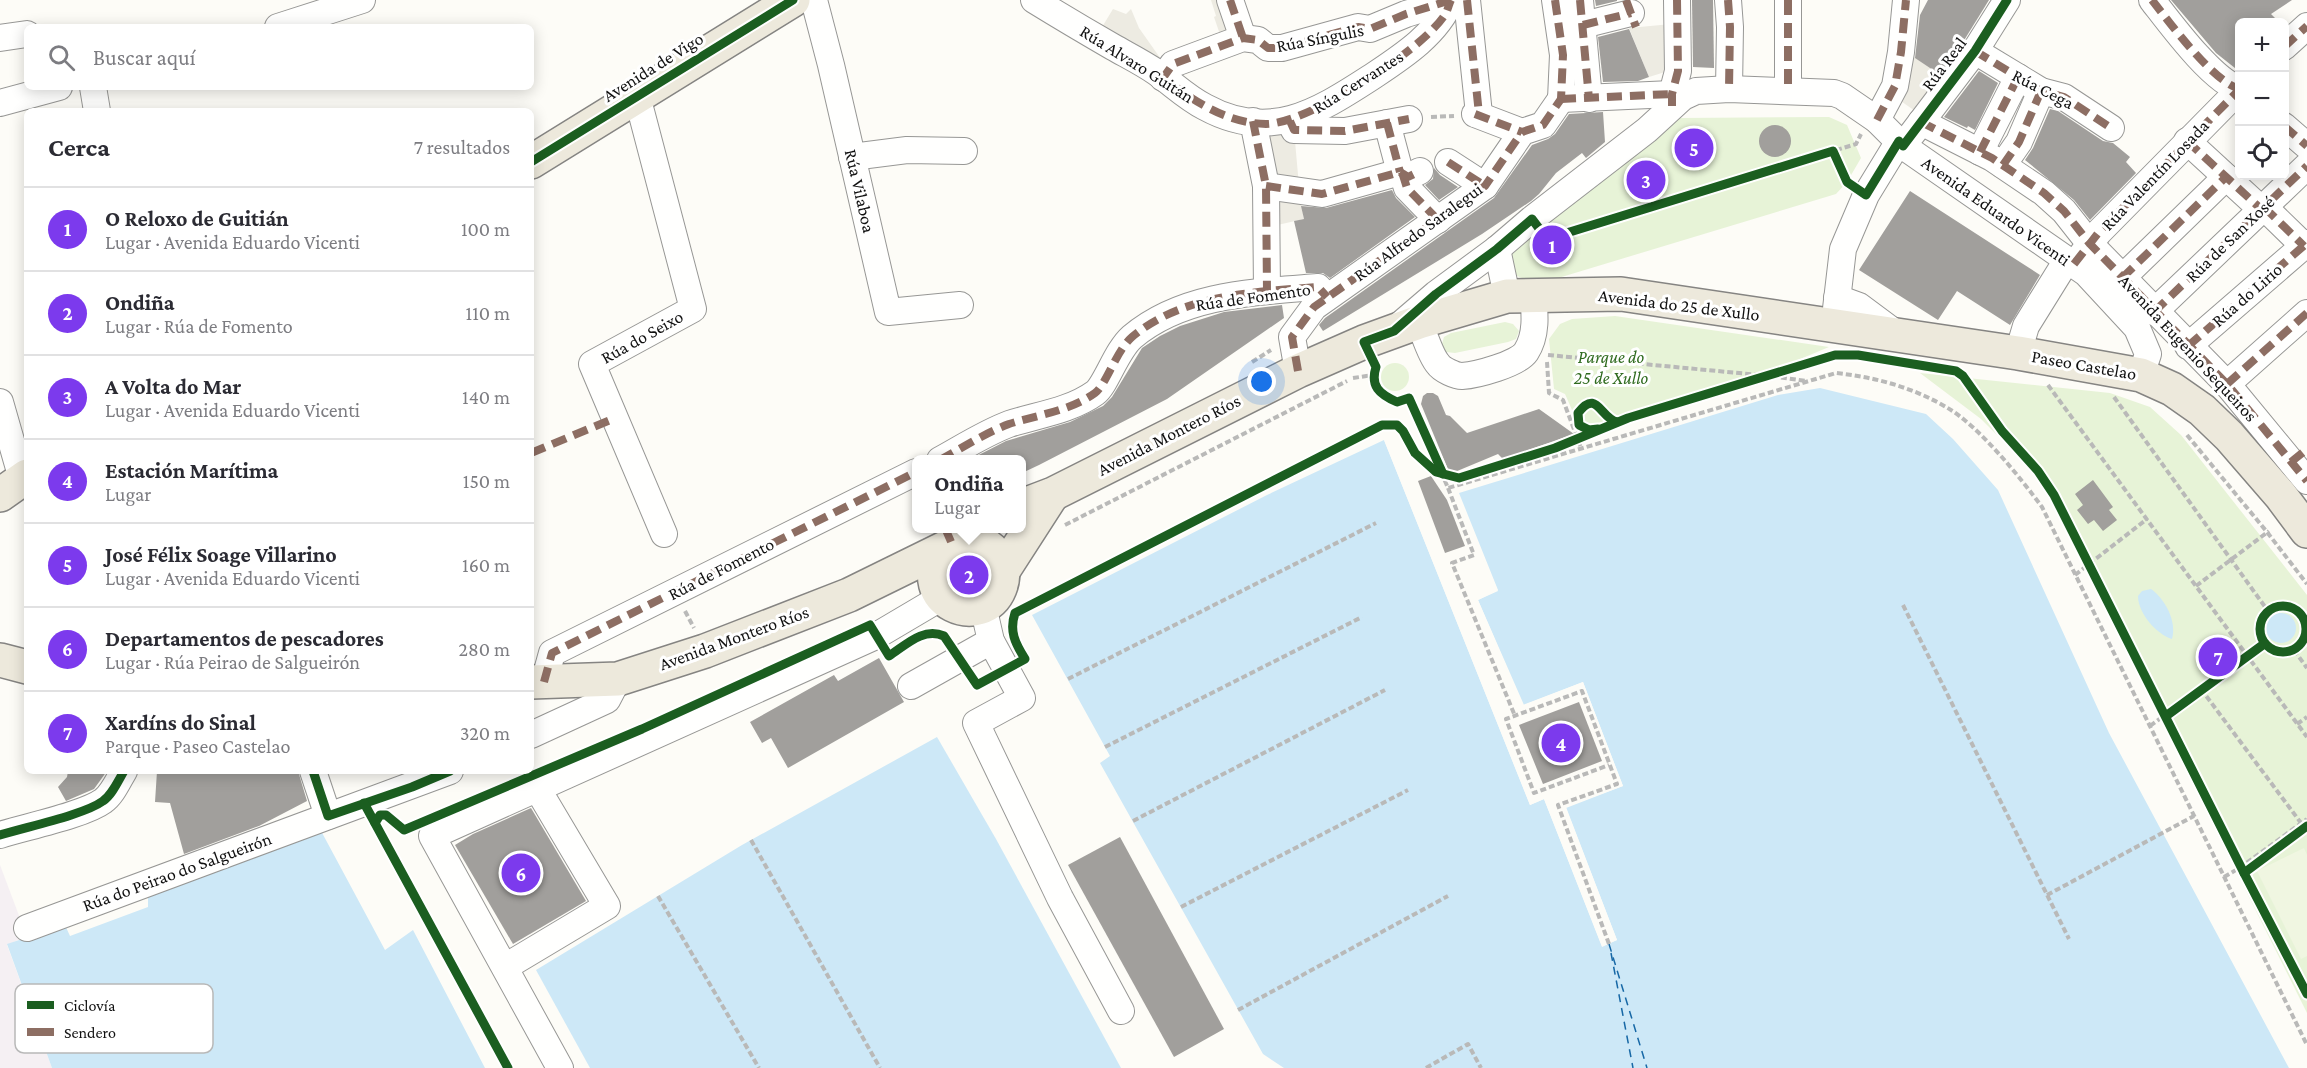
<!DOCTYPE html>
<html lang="es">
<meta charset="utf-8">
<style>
body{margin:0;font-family:"Crimson Pro",serif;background:#f7f7f7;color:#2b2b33}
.controls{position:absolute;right:18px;top:18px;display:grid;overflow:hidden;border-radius:9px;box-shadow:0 3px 15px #0003}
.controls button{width:54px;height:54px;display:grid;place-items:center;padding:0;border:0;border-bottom:2px solid #e1e1e2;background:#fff;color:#2b2b33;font:30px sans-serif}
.you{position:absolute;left:1262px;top:382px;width:21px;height:21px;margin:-15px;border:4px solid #fff;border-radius:50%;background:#1a73e8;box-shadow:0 0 0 9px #1a73e833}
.badge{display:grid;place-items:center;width:39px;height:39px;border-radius:50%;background:#7c3aed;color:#fff;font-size:20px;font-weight:700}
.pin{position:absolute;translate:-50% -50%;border:3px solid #fff;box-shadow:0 2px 6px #0006}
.popup{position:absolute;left:912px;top:455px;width:114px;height:78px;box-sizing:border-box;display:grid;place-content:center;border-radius:9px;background:#fff;filter:drop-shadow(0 2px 4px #0005);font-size:20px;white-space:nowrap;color:#7c7c81}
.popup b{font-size:22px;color:#2b2b33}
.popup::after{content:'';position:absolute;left:50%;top:100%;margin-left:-12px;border:12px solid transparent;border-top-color:#fff}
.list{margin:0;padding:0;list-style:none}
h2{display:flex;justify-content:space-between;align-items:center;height:78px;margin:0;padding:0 24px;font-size:26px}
h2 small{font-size:20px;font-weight:400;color:#7c7c81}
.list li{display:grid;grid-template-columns:39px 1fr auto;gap:18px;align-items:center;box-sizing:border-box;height:84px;padding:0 24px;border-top:2px solid #e1e1e2}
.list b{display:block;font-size:22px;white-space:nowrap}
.list p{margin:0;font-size:20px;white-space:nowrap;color:#7c7c81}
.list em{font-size:20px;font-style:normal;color:#7c7c81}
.icon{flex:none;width:33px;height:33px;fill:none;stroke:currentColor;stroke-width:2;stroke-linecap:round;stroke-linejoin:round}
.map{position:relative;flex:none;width:2307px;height:1068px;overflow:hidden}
.search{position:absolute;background:#fff;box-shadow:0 3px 15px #0003;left:24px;top:24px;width:510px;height:66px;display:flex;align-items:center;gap:15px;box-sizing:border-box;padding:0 21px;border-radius:9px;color:#7c7c81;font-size:22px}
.panel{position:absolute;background:#fff;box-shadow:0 3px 15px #0003;left:24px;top:108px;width:510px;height:666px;border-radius:9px}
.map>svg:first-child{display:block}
</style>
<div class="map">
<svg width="2307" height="1068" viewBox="0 0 2307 1068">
<rect width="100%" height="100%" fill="#fdfcf7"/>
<path fill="#f5f0f3" d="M0,865L21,921L23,938L7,945L52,1068H0Z"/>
<g fill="#e7f3d7">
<path d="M1829,117L1847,125L1861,158L1847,182L1836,194L1555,279C1534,279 1518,284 1506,265L1512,246L1680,118Z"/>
<path d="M1615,316L1829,347L1762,375L1716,386L1590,428H1580L1565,394L1554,389L1549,339L1560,324L1572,319Z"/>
<path d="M1505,322L1513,324L1519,331L1516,339L1508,342L1455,353L1446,352L1442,344L1444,337L1451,333Z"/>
<circle cx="1395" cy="377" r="14"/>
<path d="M1920,373L2110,393L2150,407L2181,435L2307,595V1013L2050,499L2027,465L1981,419Z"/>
</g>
<path fill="#f0f6e1" d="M2304,848L2307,855V956L2301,959L2257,871Z"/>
<g fill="#edebe2">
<path d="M1211,0H1236L1226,52L1214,17L1216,16Z"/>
<path d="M1113,9L1126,14L1131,9L1139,28L1163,62L1096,37Z"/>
<path d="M1682,23L1681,67L1649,77L1629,28Z"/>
<path d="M1909,54L1930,67L1955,87L1928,120L1885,90Z"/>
<path d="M1266,119L1294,130L1300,197L1304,219L1273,226Z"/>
</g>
<g fill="#cde8f7">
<path d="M1820,388L1926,414L1953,439L1998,490L2109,733L2289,1068H1284L1263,1054L1100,763L1110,756L1032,615L1267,495L1384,440L1530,805L1544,799L1602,946L1617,940L1566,807L1623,786L1583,682L1524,705L1478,600L1498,590L1459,493L1778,395Z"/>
<path d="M2151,589C2165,599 2177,621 2172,639C2156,634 2138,613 2138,596L2142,591Z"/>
<circle cx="2281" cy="628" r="15"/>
<path d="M937,737L996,839L1121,1068H590L536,970L742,845Z"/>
<path d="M320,829L385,950L413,930L485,1068H52L7,944L65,925L70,936L148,907V894Z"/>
</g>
<path fill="#fdfcf7" d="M1384,440L1389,443L1532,801L1543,796L1547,798L1604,943L1613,939L1563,807L1619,785L1582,686L1525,708L1521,706L1475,601L1477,598L1494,589L1456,491L1498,591L1478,600L1523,705L1583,682L1623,786L1566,808L1617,940L1602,947L1544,799L1530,805Z"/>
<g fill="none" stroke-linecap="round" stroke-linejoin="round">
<g stroke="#1768a6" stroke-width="1.5" stroke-dasharray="8 6" stroke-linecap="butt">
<path d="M1609,944L1647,1068"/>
<path d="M1611,953L1633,1068"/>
</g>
</g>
<g fill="#a19f9c">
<path d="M1595,0H1617V1L1596,6Z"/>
<path d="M1692,0H1713L1714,68L1693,67Z"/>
<path d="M1928,0H1989L1963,42L1939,74L1915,58L1920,15Z"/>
<path d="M2171,0H2292L2271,14L2279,22H2240V72L2216,53Z"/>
<path d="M1629,29L1649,77L1638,81L1603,82L1598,37Z"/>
<path d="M1979,71L1998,83L1975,130L1968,126L1967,128L1944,117Z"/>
<path d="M2050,109L2058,111L2103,141L2113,143L2130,157L2126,162L2136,173L2090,220L2074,200L2025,160L2033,148Z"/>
<path d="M1603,112L1605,142L1586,158L1582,153L1556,173L1539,194L1531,201L1482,234L1323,331L1319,325L1325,318L1494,198L1532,145L1548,139L1555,134L1569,114Z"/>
<circle cx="1775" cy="141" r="16"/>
<path d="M1434,168L1440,175L1458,187L1439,200L1425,185L1433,179Z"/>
<path d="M1392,190L1396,198L1415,217L1330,278L1323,273H1306L1294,221L1304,219L1301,206L1326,208Z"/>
<path d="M1910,191L2040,275L2010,325L1957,291L1938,320L1859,270Z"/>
<path d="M1282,305L1284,318L1167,399L1039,465L1022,473V459H971L1006,441L1070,422L1103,406L1112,397L1142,348L1160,336L1180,326L1224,312Z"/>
<path d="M1427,393H1433L1438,396L1446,415L1450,416L1467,433L1539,409L1574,434L1503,459L1498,454L1450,474L1421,404L1423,396Z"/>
<path d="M1431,476L1447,500L1465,546L1445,553L1418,481Z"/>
<path d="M2093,480L2113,507L2109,510L2117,520L2103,531L2094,520L2088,524L2077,510L2083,505L2075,494Z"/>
<path d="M879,658L904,702L788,768L771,738L762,743L750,722L834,675L838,681Z"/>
<path d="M1579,702L1602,761L1543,784L1519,725Z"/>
<path d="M68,771H107L94,789L66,801L58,787L67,777Z"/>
<path d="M157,771H298L307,801L259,826L184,854L170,803L155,802Z"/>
<path d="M531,808L586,901L513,944L455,845L473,834Z"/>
<path d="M1120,837L1224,1029L1174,1057L1068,865Z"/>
</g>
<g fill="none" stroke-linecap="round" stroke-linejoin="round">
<g stroke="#979795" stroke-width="28">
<g id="minor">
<path d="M814,0L831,65L888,312L960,305"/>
<path d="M1034,0C1060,16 1087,32 1113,47C1127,55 1143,63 1156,72C1173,84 1187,98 1205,107C1269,142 1316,113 1370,78C1400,58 1437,35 1451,0"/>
<path d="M1230,0L1243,38"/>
<path d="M1467,0L1479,114"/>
<path d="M1555,0L1563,55L1561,99"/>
<path d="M1580,0L1589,99"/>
<path d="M1728,0L1730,27L1729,89"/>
<path d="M1788,0V91"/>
<path d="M2152,0C2170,23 2213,82 2240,89"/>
<path d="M1583,25L1631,13"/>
<path d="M278,27L362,0"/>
<path d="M0,38L27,34"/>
<path d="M2284,47L2307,26"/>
<path d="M1975,51L2041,91L2064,97L2111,128"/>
<path d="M1163,78L1173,64L1243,38L1258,40L1268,48H1282L1358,27L1370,29L1406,14L1451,0"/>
<path d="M93,87L97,111"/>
<path d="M637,96L693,309L592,364L664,534"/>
<path d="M1561,99L1672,94"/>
<path d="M0,103L59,87"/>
<path d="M1672,106V94L1678,71L1677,0"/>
<path d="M1475,114L1522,132"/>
<path d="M1877,120L1895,86L1901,52L1906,0"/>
<path d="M1253,121L1266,186L1267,291"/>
<path d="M1290,121L1294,130L1345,131L1409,119"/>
<path d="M1921,122L1992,158L2044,193L2064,211L2090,244L2227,384L2307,481"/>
<path d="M1387,123L1400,172"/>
<path d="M2284,126L2307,146"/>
<path d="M1912,134L1975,51L2007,0"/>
<path d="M2187,141L2261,209"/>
<path d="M1980,152L2018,77"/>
<path d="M852,157L907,150L964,151"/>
<path d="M1448,162L1485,186"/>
<path d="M2003,165L2019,142L2041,91"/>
<path d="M1402,172L1407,188L1438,220"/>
<path d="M1266,186L1322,194L1400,172L1408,177L1420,171"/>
<path d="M2264,207L2304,246"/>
<path d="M1497,249L1507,296"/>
<path d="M2080,257L2099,232L2240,89"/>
<path d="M2122,278L2226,177"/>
<path d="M1837,298L1859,306L1898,335"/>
<path d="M2154,312L2307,166"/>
<path d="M1419,322C1424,333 1430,355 1438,364C1442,370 1456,376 1462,376C1477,375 1518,364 1526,352C1537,335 1535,314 1533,294"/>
<path d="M1401,324L1436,294L1497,249L1532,219L1647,130L1683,97L1696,91L1729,89L1834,93L1842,96L1877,120L1903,146L2086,273L2137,328L2148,354L2141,375"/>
<path d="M1834,326L1843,249L1866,195L1899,141"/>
<path d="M2188,346L2307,243"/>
<path d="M2018,353L2026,326L2067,260"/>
<path d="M1298,371L1292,337L1314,307L1485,186L1522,132L1543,125L1561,99"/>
<path d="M2227,384L2307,313"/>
<path d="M0,402L22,479"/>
<path d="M940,460C962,448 985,433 1009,424C1037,415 1070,411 1095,393C1106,385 1116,351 1132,337C1183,294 1255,292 1318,287L1327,297"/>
<path d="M983,606L991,641L1022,698L976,723L1060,898L1121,1011"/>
<path d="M544,682L552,653L916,472"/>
<path d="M911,686L991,641"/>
<path d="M531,735L607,700L618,679"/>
<path d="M313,771L328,816"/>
<path d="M0,835C25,827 84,815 103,801C112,795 118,781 124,771"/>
<path d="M27,928L450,771"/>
<path d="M505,967L607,906L537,788"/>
<path d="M560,1068L432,836L876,636L942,597"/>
</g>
</g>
<g stroke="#858482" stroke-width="36">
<g id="major">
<path d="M531,162L793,0"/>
<path d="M0,495L27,476"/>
<path d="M1022,510L1032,502L1053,494L1298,371L1364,342L1419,322L1507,296L1621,294L2018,353L2141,375L2172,389L2202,410L2229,436L2281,496L2307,531"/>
<path d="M1003,571L1052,495"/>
<path d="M0,660L27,667"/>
<path d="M531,682L618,679L705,651L849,595L961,540C976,539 989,544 998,557C1004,566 1004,578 1000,588C983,631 910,603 943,550"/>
</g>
</g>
<g stroke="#b9b9b8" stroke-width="4" stroke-dasharray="6 3" stroke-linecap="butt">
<path d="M1431,117L1454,116"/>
<path d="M1833,151L1849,183"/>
<path d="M1545,236L1547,239L1856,144L1861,134"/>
<path d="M1548,355L1770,376L1806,381"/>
<path d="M1252,362L1271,350"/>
<path d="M1547,362L1549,393L1563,400L1581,448"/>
<path d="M1375,364L1374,386L1383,396L1397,402L1409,398L1448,488L1836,373C1874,377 1912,387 1946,407C1978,425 2020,477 2042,507L2307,1045"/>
<path d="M1353,378L1373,375"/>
<path d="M2048,385L2307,737"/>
<path d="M2114,397L2268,611"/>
<path d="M2187,435L2267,532L2307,584"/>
<path d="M1448,488L1474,555L1452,563L1515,716"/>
<path d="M1065,525L1347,381"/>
<path d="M2075,575L2147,519"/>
<path d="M2196,586L2269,531"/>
<path d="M1903,605L2069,939"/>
<circle cx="2283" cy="629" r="23"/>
<path d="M685,611L694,628"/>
<path d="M2294,650L2307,668"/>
<path d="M1068,679L1376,523"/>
<path d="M2201,689L2301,823"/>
<path d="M2297,724L2307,717"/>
<path d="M2150,726L2264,644"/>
<path d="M1105,747L1362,617"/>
<path d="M1133,821L1385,690"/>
<path d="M751,840L880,1068"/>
<path d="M2224,877L2241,867L2307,819"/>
<path d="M2047,895L2194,816"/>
<path d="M658,896L759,1068"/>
<path d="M1181,907L1408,790"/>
<path d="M1609,944L1558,805L1617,784L1582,691L1506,719L1534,793L1609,765"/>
<path d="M1238,1010L1448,896"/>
<path d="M1426,1068L1468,1044L1481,1068"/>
</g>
<use href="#minor" stroke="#fffffe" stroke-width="26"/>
<use href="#major" stroke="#ede9dc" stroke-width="33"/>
<g stroke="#8d6e63" stroke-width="8" stroke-dasharray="15 8" stroke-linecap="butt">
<path d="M1230,0L1243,38"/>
<path d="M1451,0L1406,14L1370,29L1358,27L1282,48H1268L1258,40L1243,38L1173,64L1163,78C1194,101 1226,123 1266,124C1308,124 1425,49 1446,13C1448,9 1449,4 1451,0"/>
<path d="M1467,0L1479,114"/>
<path d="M1555,0L1563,55L1561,99"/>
<path d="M1580,0L1589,99"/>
<path d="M1626,0L1636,27"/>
<path d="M1728,0L1730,27L1729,89"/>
<path d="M1788,0V91"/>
<path d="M2152,0C2170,23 2213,82 2240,89"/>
<path d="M1583,25L1631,13"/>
<path d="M2284,47L2307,26"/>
<path d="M1975,51L2041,91L2064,97L2111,128"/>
<path d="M1561,99L1672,94"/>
<path d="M1672,106V94L1678,71L1677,0"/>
<path d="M1475,114L1522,132"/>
<path d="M1877,120L1895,86L1901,52L1906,0"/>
<path d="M1253,121L1266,186L1267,291"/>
<path d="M1290,121L1294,130L1345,131L1409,119"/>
<path d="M1921,122L1992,158L2044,193L2064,211L2090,244L2227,384L2307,481"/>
<path d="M1387,123L1400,172"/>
<path d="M2284,126L2307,146"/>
<path d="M2187,141L2261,209"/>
<path d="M1980,152L2018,77"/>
<path d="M1448,162L1485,186"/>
<path d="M2003,165L2019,142L2041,91"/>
<path d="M1402,172L1407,188L1438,220"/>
<path d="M1266,186L1322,194L1400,172L1408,177L1420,171"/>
<path d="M2264,207L2304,246"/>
<path d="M2074,264L2099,232L2240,89"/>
<path d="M2122,278L2226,177"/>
<path d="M2154,312L2307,166"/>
<path d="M2188,346L2307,243"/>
<path d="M1298,371L1292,337L1314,307L1485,186L1522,132L1543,125L1561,99"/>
<path d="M2227,384L2307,313"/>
<path d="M531,453L615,418"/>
<path d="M940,460C962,448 985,433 1009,424C1037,415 1070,411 1095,393C1106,385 1116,351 1132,337C1183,294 1255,292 1318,287L1327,297"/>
<path d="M2291,462L2307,449"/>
<path d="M945,528L952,544"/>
<path d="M544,682L552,653L916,472"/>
</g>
<g stroke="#fff" stroke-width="13">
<g id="cycleway">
<path d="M1903,146L1975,51L2007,0"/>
<path d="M531,162L793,0"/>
<path d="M1598,429L1589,430L1579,425L1578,413C1597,388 1600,418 1617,422"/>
<path d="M1443,474L1409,398L1397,402C1379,394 1370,386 1376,367L1364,342L1394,331L1436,294L1497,249L1532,219L1547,239L1833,151L1847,182L1866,195L1899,141"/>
<circle cx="2283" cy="629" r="23"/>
<path d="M2166,716L2264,644"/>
<path d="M313,771L328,816L412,787L450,771"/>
<path d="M364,803L508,1068"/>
<path d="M375,823L380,815H386L404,830L642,729L870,625L889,656C906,645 923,627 944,636L977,685L1025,659C1015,643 1009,631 1015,613L1382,425H1397L1403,431L1415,453L1436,472L1459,478L1555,448L1628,418L1835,355H1858L1956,371L1963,376L2002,431L2038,471L2054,495L2244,873L2307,994"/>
<path d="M0,835C25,827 84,815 103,801C112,795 118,781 124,771"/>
<path d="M2244,873L2307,826"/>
</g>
</g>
<use href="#cycleway" stroke="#1b5e20" stroke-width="9"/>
</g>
<g text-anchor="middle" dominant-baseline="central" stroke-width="6" stroke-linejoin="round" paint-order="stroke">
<g font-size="18" fill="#111" stroke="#fff">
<text transform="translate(1320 38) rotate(-11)">Rúa Síngulis</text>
<text transform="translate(1137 64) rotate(32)">Rúa Alvaro Guitán</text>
<text transform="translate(1944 64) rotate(-53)">Rúa Real</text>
<text transform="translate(653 67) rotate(-32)">Avenida de Vigo</text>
<text transform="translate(1358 82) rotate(-32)">Rúa Cervantes</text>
<text transform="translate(2043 89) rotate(27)">Rúa Cega</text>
<text transform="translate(2155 175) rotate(-46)">Rúa Valentín Losada</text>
<text transform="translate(860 191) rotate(77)">Rúa Vilaboa</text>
<text transform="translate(1996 211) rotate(35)">Avenida Eduardo Vicenti</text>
<text transform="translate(1418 232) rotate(-36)">Rúa Alfredo Saralegui</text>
<text transform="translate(2230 239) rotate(-44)">Rúa de San Xosé</text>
<text transform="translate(2247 295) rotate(-41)">Rúa do Lirio</text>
<text transform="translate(1253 297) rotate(-8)">Rúa de Fomento</text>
<text transform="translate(1679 305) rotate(7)">Avenida do 25 de Xullo</text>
<text transform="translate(642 337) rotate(-29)">Rúa do Seixo</text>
<text transform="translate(2188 348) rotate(47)">Avenida Eugenio Sequeiros</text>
<text transform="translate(2084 365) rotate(10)">Paseo Castelao</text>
<text transform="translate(1169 435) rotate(-27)">Avenida Montero Ríos</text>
<text transform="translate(721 569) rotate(-27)">Rúa de Fomento</text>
<text transform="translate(734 638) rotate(-20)">Avenida Montero Ríos</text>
<text transform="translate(177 872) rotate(-20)">Rúa do Peirao do Salgueirón</text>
</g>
<g font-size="18" font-style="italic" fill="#2f6b1f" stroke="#fff">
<text x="1611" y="357">Parque do<tspan x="1611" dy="21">25 de Xullo</tspan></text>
</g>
</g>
<rect x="15" y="984" width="198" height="69" rx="9" fill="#fff" stroke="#b8b8b8" stroke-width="1.5"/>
<rect x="27" y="1001" width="27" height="8" fill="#1b5e20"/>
<rect x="27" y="1028" width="27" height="8" fill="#8d6e63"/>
<g font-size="16" fill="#111">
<text x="64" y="1011">Ciclovía</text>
<text x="64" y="1038">Sendero</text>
</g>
</svg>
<div class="controls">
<button>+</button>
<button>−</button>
<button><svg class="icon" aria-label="locate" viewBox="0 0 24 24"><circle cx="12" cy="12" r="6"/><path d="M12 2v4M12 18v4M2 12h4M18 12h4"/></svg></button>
</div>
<div class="you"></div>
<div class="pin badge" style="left:1552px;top:245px">1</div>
<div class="pin badge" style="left:969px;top:575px">2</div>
<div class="popup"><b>Ondiña</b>Lugar</div>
<div class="pin badge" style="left:1646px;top:180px">3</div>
<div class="pin badge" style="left:1561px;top:743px">4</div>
<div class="pin badge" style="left:1694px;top:148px">5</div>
<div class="pin badge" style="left:521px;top:873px">6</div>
<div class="pin badge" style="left:2218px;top:657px">7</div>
<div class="search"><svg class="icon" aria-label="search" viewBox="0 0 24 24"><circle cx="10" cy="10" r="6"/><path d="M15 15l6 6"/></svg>Buscar aquí</div>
<section class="panel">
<h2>Cerca<small>7 resultados</small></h2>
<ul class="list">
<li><span class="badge">1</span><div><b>O Reloxo de Guitián</b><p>Lugar · Avenida Eduardo Vicenti</p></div><em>100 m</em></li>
<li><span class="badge">2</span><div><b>Ondiña</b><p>Lugar · Rúa de Fomento</p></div><em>110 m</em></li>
<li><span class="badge">3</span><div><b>A Volta do Mar</b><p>Lugar · Avenida Eduardo Vicenti</p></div><em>140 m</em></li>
<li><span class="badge">4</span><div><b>Estación Marítima</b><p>Lugar</p></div><em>150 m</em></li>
<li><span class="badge">5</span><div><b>José Félix Soage Villarino</b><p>Lugar · Avenida Eduardo Vicenti</p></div><em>160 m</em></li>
<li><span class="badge">6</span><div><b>Departamentos de pescadores</b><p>Lugar · Rúa Peirao de Salgueirón</p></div><em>280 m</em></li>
<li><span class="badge">7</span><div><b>Xardíns do Sinal</b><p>Parque · Paseo Castelao</p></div><em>320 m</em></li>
</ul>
</section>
</div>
